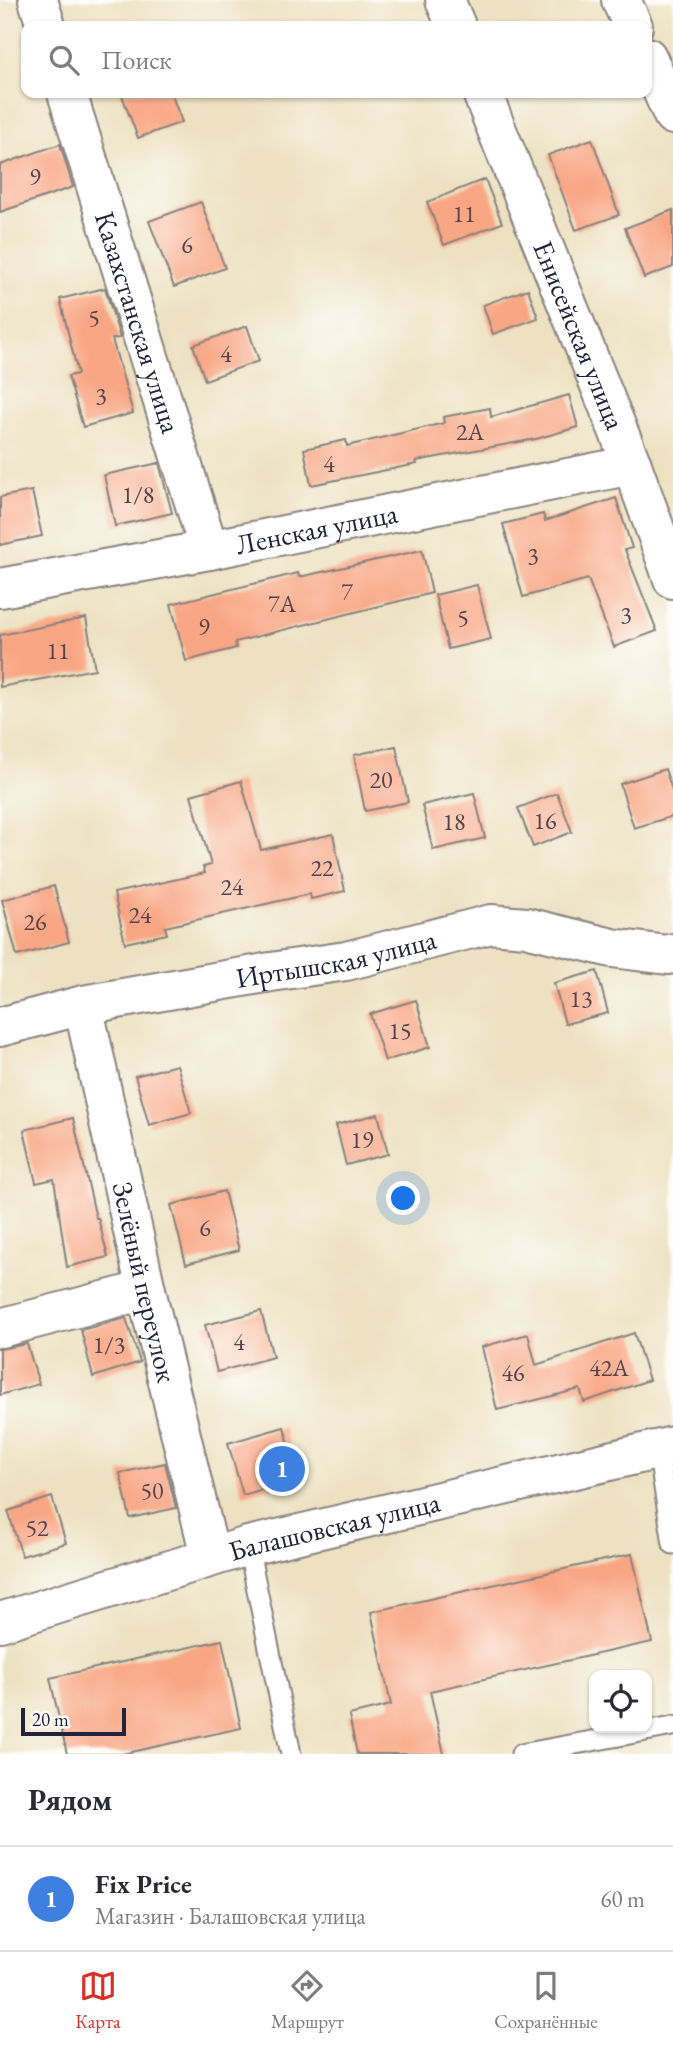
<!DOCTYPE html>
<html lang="ru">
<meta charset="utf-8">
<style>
body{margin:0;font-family:"EB Garamond",serif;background:#f2f2f3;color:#2b2b33}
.controls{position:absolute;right:21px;bottom:21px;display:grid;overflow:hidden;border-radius:14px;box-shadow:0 2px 5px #0004}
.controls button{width:63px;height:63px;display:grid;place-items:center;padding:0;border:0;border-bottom:2px solid #e1e1e2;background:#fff;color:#2b2b33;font:35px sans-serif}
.scale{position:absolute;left:21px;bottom:18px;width:105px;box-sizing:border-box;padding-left:7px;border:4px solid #22223b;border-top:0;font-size:19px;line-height:24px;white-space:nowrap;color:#22223b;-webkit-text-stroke:5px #fdfcf7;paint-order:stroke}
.you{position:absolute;left:404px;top:1199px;width:24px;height:24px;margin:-18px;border:5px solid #fff;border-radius:50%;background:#1a73e8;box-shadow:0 0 0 10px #1a73e833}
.badge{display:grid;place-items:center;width:46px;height:46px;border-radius:50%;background:#d93025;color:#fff;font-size:23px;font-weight:700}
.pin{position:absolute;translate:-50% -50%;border:4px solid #fff;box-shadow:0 2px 7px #0006}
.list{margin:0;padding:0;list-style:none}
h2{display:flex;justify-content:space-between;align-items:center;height:91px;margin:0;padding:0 28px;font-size:30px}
h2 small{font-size:23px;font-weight:400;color:#7c7c81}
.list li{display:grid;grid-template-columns:46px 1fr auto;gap:21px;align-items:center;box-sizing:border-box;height:105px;padding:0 28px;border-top:2px solid #e1e1e2}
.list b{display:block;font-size:26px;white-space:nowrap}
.list p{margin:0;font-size:23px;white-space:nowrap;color:#7c7c81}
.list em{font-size:23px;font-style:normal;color:#7c7c81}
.icon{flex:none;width:38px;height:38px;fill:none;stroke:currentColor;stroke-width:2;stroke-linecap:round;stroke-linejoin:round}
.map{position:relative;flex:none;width:673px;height:1754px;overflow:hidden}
.search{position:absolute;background:#fff;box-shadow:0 2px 5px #0004;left:21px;right:21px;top:21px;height:77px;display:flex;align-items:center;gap:18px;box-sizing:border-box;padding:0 24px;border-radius:14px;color:#7c7c81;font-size:26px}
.sheet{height:196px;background:#fff}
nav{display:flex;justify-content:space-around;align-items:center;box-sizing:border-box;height:98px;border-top:2px solid #e1e1e2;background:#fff;font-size:19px;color:#7c7c81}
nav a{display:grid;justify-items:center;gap:4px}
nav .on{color:#d93025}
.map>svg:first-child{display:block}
</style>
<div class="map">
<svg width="673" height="1754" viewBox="0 0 673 1754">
<rect width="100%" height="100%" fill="#fdfcf7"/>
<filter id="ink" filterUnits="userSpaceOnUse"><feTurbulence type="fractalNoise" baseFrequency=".0143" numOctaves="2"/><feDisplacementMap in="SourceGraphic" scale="14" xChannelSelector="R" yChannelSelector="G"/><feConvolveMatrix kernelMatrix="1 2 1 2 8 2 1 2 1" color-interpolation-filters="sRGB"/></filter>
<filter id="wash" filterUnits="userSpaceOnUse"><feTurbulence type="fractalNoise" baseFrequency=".00686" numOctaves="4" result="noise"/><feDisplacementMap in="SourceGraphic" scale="28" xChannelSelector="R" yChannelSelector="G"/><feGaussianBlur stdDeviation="1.57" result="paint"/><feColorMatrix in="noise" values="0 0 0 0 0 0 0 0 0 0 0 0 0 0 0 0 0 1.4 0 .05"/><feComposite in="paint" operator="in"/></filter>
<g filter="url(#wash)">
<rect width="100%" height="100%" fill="#ede1c1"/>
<g id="blocks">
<g fill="#f9a684">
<path d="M121,93H171L182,122L138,138Z"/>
<path d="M592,139L619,215L576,230L548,155Z"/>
<path d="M60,144L73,187L0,212V165Z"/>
<path d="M485,179L502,223L444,245L427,202Z"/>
<path d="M201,202L225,268L174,287L149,221Z"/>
<path d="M673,210V267L644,278L625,228Z"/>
<path d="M105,288L120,338L112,339L133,413L83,427L68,376L78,374L60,299Z"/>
<path d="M528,289L538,318L493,334L483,305Z"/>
<path d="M247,326L259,361L205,380L193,345Z"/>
<path d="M569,395L578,427L536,439L416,461L417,464L311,485L304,449L346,440L347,446L444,423L443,417L490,408L491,417Z"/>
<path d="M159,463L172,513L115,526L104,475Z"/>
<path d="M32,491L42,536L0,545V497Z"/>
<path d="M616,498L632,548L625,550L657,631L614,647L588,579L523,597L503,524L543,514L545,521Z"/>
<path d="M422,550L432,593L235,642L236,648L186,661L171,604L298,573L299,577Z"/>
<path d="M477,585L491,639L448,649L435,595Z"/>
<path d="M86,618L95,669L0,687V635Z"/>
<path d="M396,746L408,802L365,811L354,755Z"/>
<path d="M665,769L673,793V816L634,828L620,784Z"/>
<path d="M241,781L261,850L333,834L345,891L311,899L310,894L165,927L167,934L125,943L114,893L205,873L203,867L211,865L191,795Z"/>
<path d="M474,793L485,838L433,850L422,805Z"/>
<path d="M557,793L572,832L533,847L518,808Z"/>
<path d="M54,886L69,942L17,956L2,900Z"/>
<path d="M597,971L608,1013L565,1024L554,983Z"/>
<path d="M416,1000L430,1047L385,1061L370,1014Z"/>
<path d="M177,1065L191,1113L149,1125L135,1076Z"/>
<path d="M378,1114L388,1154L346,1165L336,1125Z"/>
<path d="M73,1118L96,1218H98L108,1257L67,1267L54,1179L36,1183L24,1130Z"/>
<path d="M224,1191L239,1250L186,1264L171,1205Z"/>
<path d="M261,1311L273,1357L217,1372L205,1325Z"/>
<path d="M126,1318L140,1362L93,1377L81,1330Z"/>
<path d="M634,1333L649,1380L584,1402L580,1389L497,1410L482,1347L528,1334L536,1365Z"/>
<path d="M27,1344L39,1384L0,1395V1349Z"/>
<path d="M284,1427L299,1479L243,1495L228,1443Z"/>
<path d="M165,1463L176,1508L130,1518L120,1473Z"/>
<path d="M52,1497L66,1543L22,1556L8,1511Z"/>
<path d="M632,1554L652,1642L430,1691L444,1754H357L349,1715L391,1705L371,1612Z"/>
<path d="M222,1640L241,1728L122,1754H67L50,1678Z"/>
</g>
</g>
</g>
<g filter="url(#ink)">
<use href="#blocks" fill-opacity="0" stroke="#88827e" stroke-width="2"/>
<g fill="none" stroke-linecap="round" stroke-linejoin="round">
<g stroke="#88827e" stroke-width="23">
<g id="lane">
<path d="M658,1450L673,1544"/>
<path d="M248,1546L291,1754"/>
<path d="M521,1754L673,1726"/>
</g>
</g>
<g stroke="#88827e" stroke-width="42">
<g id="street">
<path d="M38,0L46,26"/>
<path d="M445,0L456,26"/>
<path d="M621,0L633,26"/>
<path d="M647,57L673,115"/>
<path id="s1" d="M67,93L209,550"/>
<path id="s2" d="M482,93L632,465L673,579"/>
<path id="s3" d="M0,588L209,550L632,465"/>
<path id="s4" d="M83,1005L146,1290L210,1556"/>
<path id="s5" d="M0,1027L83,1005L271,972L346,961L491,924L526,927L612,948L668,955L673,953"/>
<path d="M0,1328L146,1290"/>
<path id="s6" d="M0,1622L248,1546L673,1446"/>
</g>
</g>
<use href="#lane" stroke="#fff" stroke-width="19"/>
<use href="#street" stroke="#fff" stroke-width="38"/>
</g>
</g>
<g text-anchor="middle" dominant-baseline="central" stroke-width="7" stroke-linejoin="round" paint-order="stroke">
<g font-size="24" fill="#58434d">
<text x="35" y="176">9</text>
<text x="464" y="213">11</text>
<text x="187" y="244">6</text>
<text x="94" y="317">5</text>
<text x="226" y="353">4</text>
<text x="101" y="395">3</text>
<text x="470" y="431">2А</text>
<text x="329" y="463">4</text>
<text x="138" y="494">1/8</text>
<text x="533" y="555">3</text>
<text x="347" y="591">7</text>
<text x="282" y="603">7А</text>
<text x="626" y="614">3</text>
<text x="463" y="617">5</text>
<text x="204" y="626">9</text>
<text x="58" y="650">11</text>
<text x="381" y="779">20</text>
<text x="545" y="820">16</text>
<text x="454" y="821">18</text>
<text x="322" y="867">22</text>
<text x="232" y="886">24</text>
<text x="140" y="914">24</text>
<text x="35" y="921">26</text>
<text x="581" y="998">13</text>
<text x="400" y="1030">15</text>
<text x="362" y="1139">19</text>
<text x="205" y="1227">6</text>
<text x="239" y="1341">4</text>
<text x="109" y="1344">1/3</text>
<text x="609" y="1367">42А</text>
<text x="513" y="1372">46</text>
<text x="152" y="1490">50</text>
<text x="37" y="1527">52</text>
</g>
<g font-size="28" fill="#22223b" stroke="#fdfcf7">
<text stroke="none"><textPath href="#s1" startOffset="240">Казахстанская улица</textPath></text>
<text stroke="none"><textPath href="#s2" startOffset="261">Енисейская улица</textPath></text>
<text stroke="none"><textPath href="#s3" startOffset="322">Ленская улица</textPath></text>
<text stroke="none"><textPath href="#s5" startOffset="343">Иртышская улица</textPath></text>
<text stroke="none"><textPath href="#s4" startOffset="284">Зелёный переулок</textPath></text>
<text stroke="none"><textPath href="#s6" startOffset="348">Балашовская улица</textPath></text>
</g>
</g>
</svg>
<div class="controls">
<button><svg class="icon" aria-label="locate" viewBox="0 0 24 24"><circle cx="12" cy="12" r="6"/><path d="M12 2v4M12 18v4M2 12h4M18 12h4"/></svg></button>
</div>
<div class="scale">20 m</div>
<div class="you"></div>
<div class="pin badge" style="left:282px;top:1469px;background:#3f7fe0">1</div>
<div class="search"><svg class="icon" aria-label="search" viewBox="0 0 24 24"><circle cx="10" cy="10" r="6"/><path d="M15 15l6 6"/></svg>Поиск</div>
</div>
<section class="sheet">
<h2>Рядом<small></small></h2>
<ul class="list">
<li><span class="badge" style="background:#3f7fe0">1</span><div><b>Fix Price</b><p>Магазин · Балашовская улица</p></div><em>60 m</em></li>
</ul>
</section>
<nav>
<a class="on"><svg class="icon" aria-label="map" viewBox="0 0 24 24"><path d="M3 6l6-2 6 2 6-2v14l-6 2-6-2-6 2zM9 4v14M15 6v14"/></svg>Карта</a>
<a><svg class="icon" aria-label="directions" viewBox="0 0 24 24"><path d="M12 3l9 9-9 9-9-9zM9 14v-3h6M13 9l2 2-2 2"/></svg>Маршрут</a>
<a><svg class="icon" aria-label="saved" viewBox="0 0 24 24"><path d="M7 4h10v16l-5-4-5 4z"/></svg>Сохранённые</a>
</nav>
